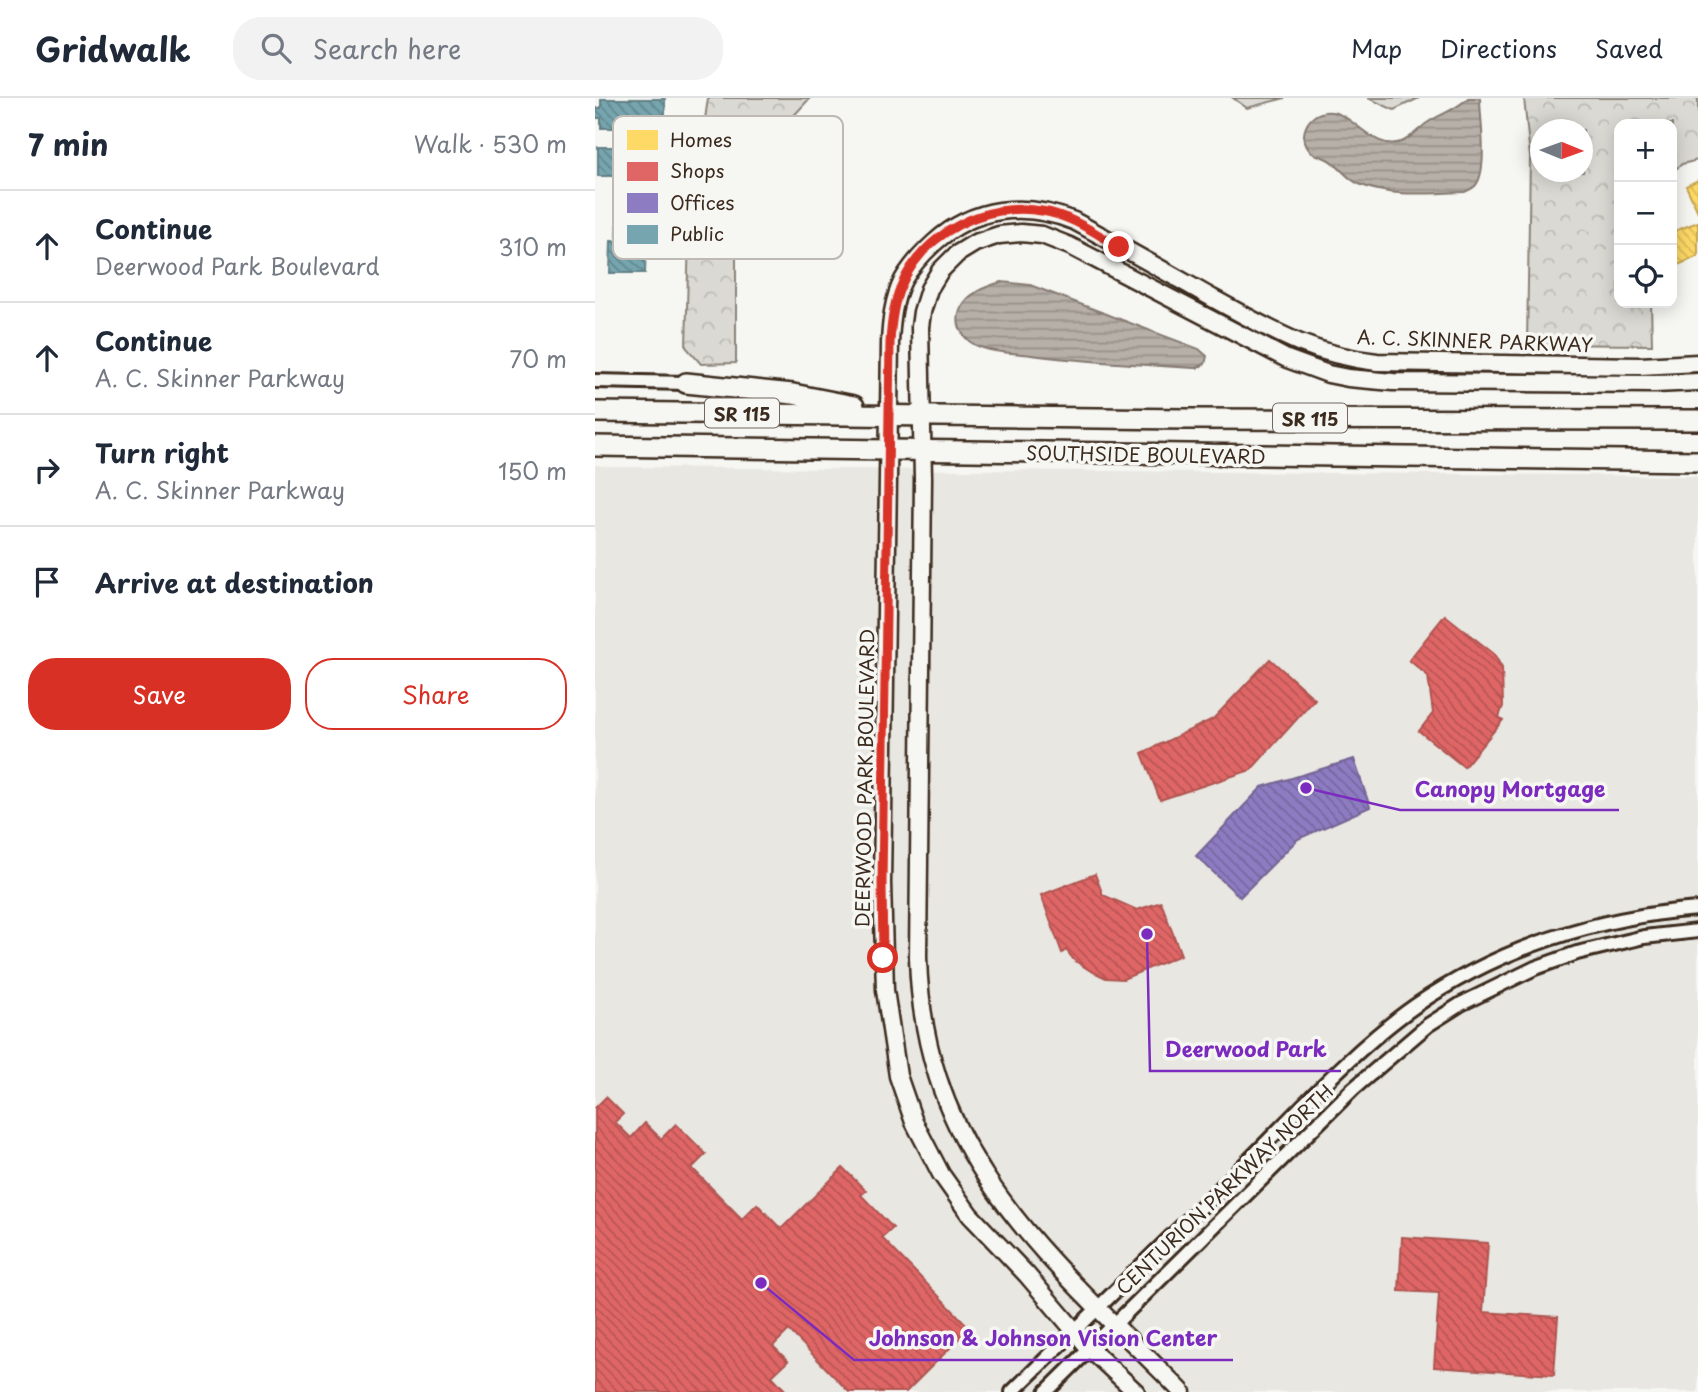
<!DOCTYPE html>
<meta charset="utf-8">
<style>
body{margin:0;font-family:"Playpen Sans",sans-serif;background:#f2f2f3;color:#1f2937}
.controls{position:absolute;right:21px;top:21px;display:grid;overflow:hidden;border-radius:14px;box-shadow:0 4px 18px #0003}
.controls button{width:63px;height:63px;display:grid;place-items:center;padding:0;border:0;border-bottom:2px solid #e0e1e3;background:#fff;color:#1f2937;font:35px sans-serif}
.compass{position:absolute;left:935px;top:21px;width:63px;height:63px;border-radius:50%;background:#fff;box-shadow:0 4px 18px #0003;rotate:91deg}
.stop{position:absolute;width:21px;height:21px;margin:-16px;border:5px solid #d93025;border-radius:50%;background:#fff}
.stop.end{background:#d93025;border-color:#fff;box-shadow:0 2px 7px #0008}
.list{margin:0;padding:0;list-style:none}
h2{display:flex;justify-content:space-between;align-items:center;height:91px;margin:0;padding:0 28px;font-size:30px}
h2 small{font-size:23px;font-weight:400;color:#747a83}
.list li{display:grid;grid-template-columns:46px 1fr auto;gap:21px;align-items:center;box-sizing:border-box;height:112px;padding:0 28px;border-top:2px solid #e0e1e3}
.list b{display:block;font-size:26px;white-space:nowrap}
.list p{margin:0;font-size:23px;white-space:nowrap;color:#747a83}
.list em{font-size:23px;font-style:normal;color:#747a83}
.actions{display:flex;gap:14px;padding:21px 28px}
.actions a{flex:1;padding:16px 0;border:2px solid #d93025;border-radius:28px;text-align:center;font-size:24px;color:#d93025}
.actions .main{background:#d93025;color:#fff}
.icon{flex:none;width:38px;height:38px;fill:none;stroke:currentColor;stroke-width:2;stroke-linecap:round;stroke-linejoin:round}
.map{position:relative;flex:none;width:1103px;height:1294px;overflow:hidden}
header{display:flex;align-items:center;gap:42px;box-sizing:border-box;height:98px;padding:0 35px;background:#fff;border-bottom:2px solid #e0e1e3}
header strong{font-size:33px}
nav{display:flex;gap:38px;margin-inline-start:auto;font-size:24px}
.search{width:490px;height:63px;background:#f2f2f3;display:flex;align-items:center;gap:18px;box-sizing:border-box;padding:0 24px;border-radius:28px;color:#747a83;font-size:26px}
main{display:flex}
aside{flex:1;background:#fff}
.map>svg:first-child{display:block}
</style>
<header>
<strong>Gridwalk</strong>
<div class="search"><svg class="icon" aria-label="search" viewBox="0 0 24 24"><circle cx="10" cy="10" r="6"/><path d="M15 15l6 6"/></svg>Search here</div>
<nav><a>Map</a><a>Directions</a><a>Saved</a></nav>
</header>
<main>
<aside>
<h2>7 min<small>Walk · 530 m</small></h2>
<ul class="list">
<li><svg class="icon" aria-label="ahead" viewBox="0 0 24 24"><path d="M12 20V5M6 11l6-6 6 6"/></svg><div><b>Continue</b><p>Deerwood Park Boulevard</p></div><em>310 m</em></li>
<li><svg class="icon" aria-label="ahead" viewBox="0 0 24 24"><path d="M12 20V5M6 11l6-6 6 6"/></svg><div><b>Continue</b><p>A. C. Skinner Parkway</p></div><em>70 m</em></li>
<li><svg class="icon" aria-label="right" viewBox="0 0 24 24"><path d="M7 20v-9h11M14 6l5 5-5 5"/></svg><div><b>Turn right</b><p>A. C. Skinner Parkway</p></div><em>150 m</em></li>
<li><svg class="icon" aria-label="arrive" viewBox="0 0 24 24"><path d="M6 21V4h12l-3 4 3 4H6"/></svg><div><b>Arrive at destination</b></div></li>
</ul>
<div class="actions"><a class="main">Save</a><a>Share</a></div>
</aside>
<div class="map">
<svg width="1103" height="1294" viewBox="0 0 1103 1294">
<defs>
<pattern id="forest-crowns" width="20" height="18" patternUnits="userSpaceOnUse" patternTransform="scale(1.75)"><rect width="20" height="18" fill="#dad9d3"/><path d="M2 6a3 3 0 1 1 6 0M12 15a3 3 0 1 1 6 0" fill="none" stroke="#bcbab5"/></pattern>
<pattern id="water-rules" width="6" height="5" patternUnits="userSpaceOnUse" patternTransform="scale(1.75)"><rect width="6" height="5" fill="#b6b0a9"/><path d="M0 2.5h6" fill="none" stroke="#958f89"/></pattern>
<pattern id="homes-back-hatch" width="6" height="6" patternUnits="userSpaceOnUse" patternTransform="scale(1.75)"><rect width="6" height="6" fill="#ffd966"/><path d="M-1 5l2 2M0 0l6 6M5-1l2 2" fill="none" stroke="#dbba58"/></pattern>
<pattern id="shops-back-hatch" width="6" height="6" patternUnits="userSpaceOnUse" patternTransform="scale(1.75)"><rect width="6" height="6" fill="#e06666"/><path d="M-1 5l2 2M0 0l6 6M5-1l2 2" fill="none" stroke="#b75453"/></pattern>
<pattern id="offices-back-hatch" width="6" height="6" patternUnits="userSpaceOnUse" patternTransform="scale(1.75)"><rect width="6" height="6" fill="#8e7cc3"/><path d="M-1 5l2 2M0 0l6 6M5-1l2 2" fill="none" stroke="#75669e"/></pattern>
<pattern id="public-back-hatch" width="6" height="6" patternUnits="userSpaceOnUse" patternTransform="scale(1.75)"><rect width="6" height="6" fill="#76a5af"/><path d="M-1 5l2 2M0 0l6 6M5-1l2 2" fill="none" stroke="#62878e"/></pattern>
</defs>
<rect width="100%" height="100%" fill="#f6f6f2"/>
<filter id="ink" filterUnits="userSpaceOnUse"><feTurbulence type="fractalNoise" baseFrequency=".0143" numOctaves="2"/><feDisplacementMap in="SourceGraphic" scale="14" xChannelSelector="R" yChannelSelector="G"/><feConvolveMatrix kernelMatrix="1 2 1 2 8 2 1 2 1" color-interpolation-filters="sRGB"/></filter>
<g filter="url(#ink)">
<path fill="#e8e7e2" d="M0,367L16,369L1103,378V1294H0Z"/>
<g fill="url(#forest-crowns)" stroke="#8a8278" stroke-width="2" fill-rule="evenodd">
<path d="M113,0H215L150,71L141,159V265L106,266L91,249L94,135Z"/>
<path d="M638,0H690L652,10Z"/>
<path d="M773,0H824L799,12Z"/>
<path d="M929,0H1103V62L1087,66L1077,74V26H1024V205H1056L1057,247L932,246L935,59ZM946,32H988V74H946Z"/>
</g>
<g fill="url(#water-rules)" stroke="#857a71" stroke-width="2">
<path d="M873,0H885C885,21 894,73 880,88C877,91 873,92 870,94C835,95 797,100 764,86C751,81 743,65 730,60C725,58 721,58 716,54C702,39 711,17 730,14C756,10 776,54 806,44C816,41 823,31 832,25C845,16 861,12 873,0Z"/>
<path d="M406,184L435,187L604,251L612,258L610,266L602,270C547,267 491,264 436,257C420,255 402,255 388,250C367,244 356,224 369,205C378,193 393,188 406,184Z"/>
</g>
<g fill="url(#homes-back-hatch)" stroke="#c4a450" stroke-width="2">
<path d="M1103,82V114L1091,88Z"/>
<path d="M1103,124V158L1079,169L1077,163V134Z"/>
</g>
<g fill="url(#shops-back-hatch)" stroke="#ae5450" stroke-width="2">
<path d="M850,517L899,556L907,570L908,608L904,619L908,622L869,669L824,633L838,615L833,578L814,562Z"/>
<path d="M675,561L720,601L656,672L565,702L547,655L618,621Z"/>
<path d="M500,776L508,797L542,812L566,804L586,857L528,881L511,880L494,872L479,862L471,852L467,855L446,797Z"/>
<path d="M11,999L28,1016L20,1024L36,1040L50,1025L66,1041L81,1026L111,1056L97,1070L147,1121L162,1106L186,1131L248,1070L271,1093L266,1097L298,1130L287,1140L375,1230L311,1294H254L194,1232L178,1248L193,1263L177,1278L192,1294H0V1010Z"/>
<path d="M807,1139L893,1145L888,1214L963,1219L959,1277L839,1269L844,1195L804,1193Z"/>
</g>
<path fill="url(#offices-back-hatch)" stroke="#756392" stroke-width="2" d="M759,661L775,709L703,741L645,799L601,758L667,689Z"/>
<g fill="url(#public-back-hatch)" stroke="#648084" stroke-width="2">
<path d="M6,1H70V33H47V51H71V78H3V49H43V30H6V20H0V10H6Z"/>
<path d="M22,115H43V142H51L50,175H15L16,143H22Z"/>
</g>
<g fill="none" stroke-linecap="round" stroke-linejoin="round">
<g stroke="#3b2a1e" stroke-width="18">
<g id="minor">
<path d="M0,283L91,285"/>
<path d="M417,1294C492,1221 567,1148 641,1075C696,1021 757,952 820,908C904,850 1002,819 1103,811"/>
<path d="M451,1294L758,991L833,927L866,906L940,870L982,855L1049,839L1103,833"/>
</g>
</g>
<g stroke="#3b2a1e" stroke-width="21">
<g id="major">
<path d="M541,1294L495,1251L432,1177L375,1117L346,1076L319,1024L303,978L290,892L287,785L295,245C296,224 298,202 308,182C316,168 327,156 339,145C378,109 430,103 479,123C526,148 573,175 619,201C678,233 714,256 782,264L1045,268L1103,265"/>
<path d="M587,1294C456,1161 328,1063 323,859L328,381L325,229L327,214L334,191L345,173L362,156L380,145L404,137L426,135L447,137L475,148L692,261L733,276L753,280L798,284L1060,286L1103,284"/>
</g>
</g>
<g stroke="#3b2a1e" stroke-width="24">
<g id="highway">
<path d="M91,285L198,296L259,308"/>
<path d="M0,314L592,321L1103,322"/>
<path d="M0,348L1103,363"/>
</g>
</g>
<use href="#minor" stroke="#f6f6f2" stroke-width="12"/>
<use href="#major" stroke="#f6f6f2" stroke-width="16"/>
<use href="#highway" stroke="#f6f6f2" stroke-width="19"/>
</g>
</g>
<g fill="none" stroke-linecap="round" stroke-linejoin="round" filter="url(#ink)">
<path stroke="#d93025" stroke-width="9" d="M288,860L287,785L295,245C296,226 298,206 306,188C328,135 391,103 447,113C475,117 500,135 524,149"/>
</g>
<g text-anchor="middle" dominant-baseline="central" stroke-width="7" stroke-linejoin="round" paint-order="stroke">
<g fill="#f6f6f2" stroke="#73675e" stroke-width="2">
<rect x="110" y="300.5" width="74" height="29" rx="5"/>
<rect x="678" y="305.5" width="74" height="29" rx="5"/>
</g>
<g font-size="18" font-weight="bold" fill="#3b2a1e">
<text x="147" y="315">SR 115</text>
<text x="715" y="320">SR 115</text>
</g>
<g font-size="19" fill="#3b2a1e" stroke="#f6f6f2">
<text transform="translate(880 242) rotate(2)">A. C. SKINNER PARKWAY</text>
<text transform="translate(551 356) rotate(1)">SOUTHSIDE BOULEVARD</text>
<text transform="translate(269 680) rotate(-89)">DEERWOOD PARK BOULEVARD</text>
<text transform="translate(629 1091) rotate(-44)">CENTURION PARKWAY NORTH</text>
</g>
</g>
<rect x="18" y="18" width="230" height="143" rx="10" fill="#f6f6f2" stroke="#beb9b2" stroke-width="2"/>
<rect x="32" y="32" width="31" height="20" fill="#ffd966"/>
<rect x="32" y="64" width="31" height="19" fill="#e06666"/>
<rect x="32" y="95" width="31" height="20" fill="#8e7cc3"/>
<rect x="32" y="127" width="31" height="19" fill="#76a5af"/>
<g font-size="19" fill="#3b2a1e">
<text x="75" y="49">Homes</text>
<text x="75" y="80">Shops</text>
<text x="75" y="112">Offices</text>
<text x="75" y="143">Public</text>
</g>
<path fill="none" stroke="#7b2cbf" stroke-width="2.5" d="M711 690L805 712H1024M552 836L555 973H746M166 1185L259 1262H638"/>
<g fill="#7b2cbf" stroke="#f6f6f2" stroke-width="2.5">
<circle cx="711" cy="690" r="7"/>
<circle cx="552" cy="836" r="7"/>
<circle cx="166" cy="1185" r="7"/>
</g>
<g font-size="21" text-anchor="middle" font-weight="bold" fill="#7b2cbf" stroke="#f6f6f2" stroke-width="7" stroke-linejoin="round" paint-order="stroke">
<text x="915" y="699">Canopy Mortgage</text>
<text x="651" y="959">Deerwood Park</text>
<text x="448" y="1248">Johnson &amp; Johnson Vision Center</text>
</g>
</svg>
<div class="controls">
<button>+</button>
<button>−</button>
<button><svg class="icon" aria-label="locate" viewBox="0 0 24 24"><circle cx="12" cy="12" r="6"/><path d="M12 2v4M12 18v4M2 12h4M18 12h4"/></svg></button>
</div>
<svg class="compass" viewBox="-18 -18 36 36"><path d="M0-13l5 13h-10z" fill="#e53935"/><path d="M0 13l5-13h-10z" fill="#747a83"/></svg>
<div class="stop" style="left:288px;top:860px"></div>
<div class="stop end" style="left:524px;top:149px"></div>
</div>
</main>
